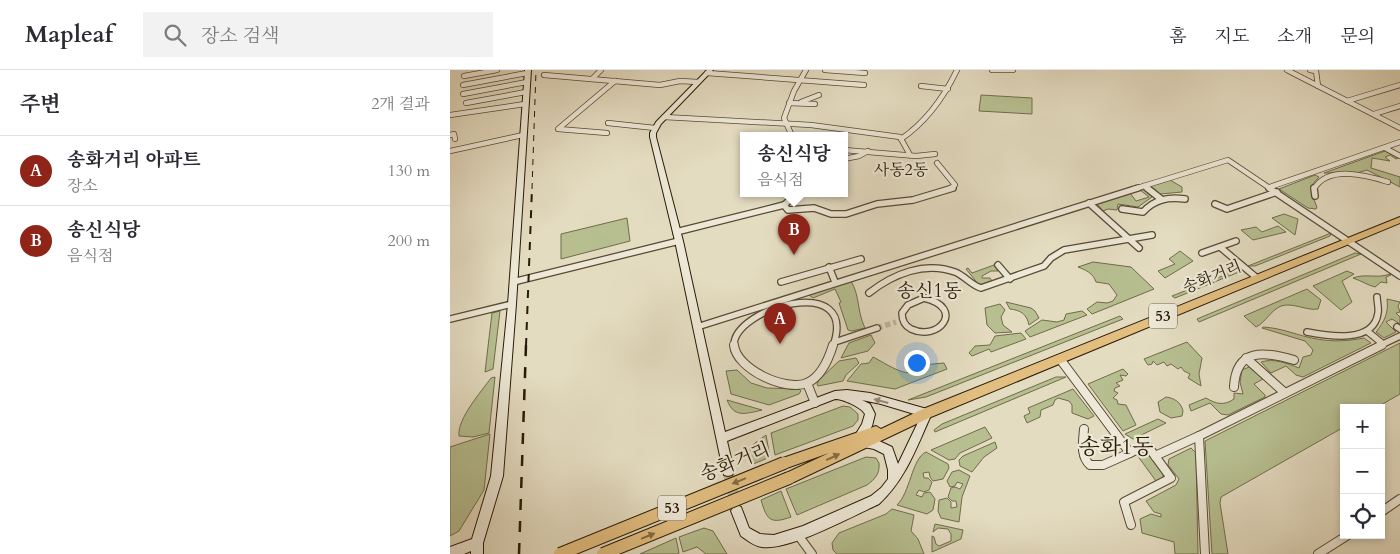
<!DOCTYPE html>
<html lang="ko">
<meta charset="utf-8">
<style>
body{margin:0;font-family:Cardo,"Noto Serif KR",serif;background:#f2f2f3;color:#2b2b33}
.controls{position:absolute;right:15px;bottom:15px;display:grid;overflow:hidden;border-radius:0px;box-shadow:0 2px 8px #0003}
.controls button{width:45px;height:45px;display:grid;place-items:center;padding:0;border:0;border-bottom:1px solid #e1e1e2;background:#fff;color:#2b2b33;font:25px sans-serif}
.you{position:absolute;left:466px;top:292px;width:18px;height:18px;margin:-12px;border:4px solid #fff;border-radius:50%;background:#1a73e8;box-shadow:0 0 0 8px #1a73e833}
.badge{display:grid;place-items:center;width:32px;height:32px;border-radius:50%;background:#8f2418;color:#fff;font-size:16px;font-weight:700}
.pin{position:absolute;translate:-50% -41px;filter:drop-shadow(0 1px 2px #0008)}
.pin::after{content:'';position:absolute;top:26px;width:18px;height:15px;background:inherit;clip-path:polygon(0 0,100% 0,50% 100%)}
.popup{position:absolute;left:290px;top:62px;width:108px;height:65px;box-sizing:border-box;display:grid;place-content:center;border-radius:0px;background:#fff;filter:drop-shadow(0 1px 4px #0005);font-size:16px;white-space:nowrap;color:#7c7c81}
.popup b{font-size:19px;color:#2b2b33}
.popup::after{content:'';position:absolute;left:50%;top:100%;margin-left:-10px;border:10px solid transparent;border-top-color:#fff}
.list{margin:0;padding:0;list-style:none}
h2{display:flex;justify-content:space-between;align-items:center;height:65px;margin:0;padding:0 20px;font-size:21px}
h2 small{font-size:16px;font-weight:400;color:#7c7c81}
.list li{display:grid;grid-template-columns:32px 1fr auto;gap:15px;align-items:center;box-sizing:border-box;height:70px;padding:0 20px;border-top:1px solid #e1e1e2}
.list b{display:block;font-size:19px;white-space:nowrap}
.list p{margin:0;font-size:16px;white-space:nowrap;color:#7c7c81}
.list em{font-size:16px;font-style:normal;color:#7c7c81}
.icon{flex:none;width:28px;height:28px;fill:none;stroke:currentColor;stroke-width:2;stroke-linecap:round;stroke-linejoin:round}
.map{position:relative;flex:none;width:950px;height:484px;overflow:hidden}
header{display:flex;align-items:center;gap:30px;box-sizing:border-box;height:70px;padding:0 25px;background:#fff;border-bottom:1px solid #e1e1e2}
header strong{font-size:24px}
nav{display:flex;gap:28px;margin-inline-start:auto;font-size:18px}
.search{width:350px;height:45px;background:#f2f2f3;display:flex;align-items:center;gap:12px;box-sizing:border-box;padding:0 18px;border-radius:0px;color:#7c7c81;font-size:19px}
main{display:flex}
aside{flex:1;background:#fff}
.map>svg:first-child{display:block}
</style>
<header>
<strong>Mapleaf</strong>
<div class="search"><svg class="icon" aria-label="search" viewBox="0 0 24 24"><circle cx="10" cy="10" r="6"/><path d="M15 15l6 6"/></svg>장소 검색</div>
<nav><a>홈</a><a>지도</a><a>소개</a><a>문의</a></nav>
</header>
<main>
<aside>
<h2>주변<small>2개 결과</small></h2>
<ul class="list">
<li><span class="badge">A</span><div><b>송화거리 아파트</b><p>장소</p></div><em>130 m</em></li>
<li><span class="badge">B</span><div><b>송신식당</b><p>음식점</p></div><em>200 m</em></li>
</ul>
</aside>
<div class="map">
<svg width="950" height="484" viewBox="0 0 950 484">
<rect width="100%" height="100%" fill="#e4dcc1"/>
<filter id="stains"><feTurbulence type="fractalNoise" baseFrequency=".004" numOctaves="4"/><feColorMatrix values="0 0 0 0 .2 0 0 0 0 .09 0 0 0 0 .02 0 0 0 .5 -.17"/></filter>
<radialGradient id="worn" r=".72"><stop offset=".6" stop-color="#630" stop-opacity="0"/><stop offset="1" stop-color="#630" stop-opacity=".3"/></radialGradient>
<g fill="#b7bf91" stroke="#706c4a">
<path d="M531,25L582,28V44L529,41Z"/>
<path d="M935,81L948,88L946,89L940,85L935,87L940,91L922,88L921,98L950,107V117L917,100L907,103H874Z"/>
<path d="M865,105L869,107L862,115V125L867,137L866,139L858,138L829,119Z"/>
<path d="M720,110L732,117V122L710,124L701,116Z"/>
<path d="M690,120H694L702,127L688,137L668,134L667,140L658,139L653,141L647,134L680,123L686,131L699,127Z"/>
<path d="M834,144L848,149L845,165L822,148Z"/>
<path d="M177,148L180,171L111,189V164Z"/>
<path d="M828,156L836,162L803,170L791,160L806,157L812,162Z"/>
<path d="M881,163L880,166L805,196H798Z"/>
<path d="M730,181L743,191L715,208L708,201L725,194L719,189Z"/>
<path d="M905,183L911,184L749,252L747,249Z"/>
<path d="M643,192L681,197L704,219L642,244L637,239L647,232L657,233L663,231L667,225L659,214L646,212C643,203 636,200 628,197Z"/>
<path d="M544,195L548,201H541L532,206V208H540L542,211L529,215L516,199L518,198L522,203Z"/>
<path d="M790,199L789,202L725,228L722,226Z"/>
<path d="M897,201L904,204L892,211L902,232L891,240L863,216Z"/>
<path d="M940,204L941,205L936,207L937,213L931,212L925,217C917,215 912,211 903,208C916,203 927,209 940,204Z"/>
<path d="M401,211C410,226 407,242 415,258L402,261L398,260L389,233L391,232L385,219L363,228L359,225Z"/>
<path d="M857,219L871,230L868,239C856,241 843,232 831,236C820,241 816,252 806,257L794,246Z"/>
<path d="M937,229L950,232L948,236L950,242L946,243L950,247V254L942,249L936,252L946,262L934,268L926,262C934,252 939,243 937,229Z"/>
<path d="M556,232L581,238L585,241L589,248L579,255C577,244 570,240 560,239Z"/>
<path d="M550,234L555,240L551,247L553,255L562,262L545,263L537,255L535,238Z"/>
<path d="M50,241L43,299L35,302L42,243Z"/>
<path d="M632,241L637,245L580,267L575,261L592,250L607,252L614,250L616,244Z"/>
<path d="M670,246L673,249L476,327L458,330Z"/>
<path d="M813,257C833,258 848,266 867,269C883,272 898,271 914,268L921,273L853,307L846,305L836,296L821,303L811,292C824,288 836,293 849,298L853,287L861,285L863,280L855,271L812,258Z"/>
<path d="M571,263L576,269L541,282L539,279L522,286L519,283L525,276L540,275L545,266Z"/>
<path d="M421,265L425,273L418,281L391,288L399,273Z"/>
<path d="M737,272L752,288L749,304L751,316L738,308L740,304L734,301L731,297L728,299L721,294L717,296L714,292L707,295L703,291L702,294L698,295L694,289Z"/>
<path d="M950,273V324L926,338H894V357L771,427L770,433L778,484H762L755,371Z"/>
<path d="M423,287C436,293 462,314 472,295L494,293L497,299L445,319L397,311L411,294L419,293Z"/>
<path d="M406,288L409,293L396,305L393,311L368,316L367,314L369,310L389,291Z"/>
<path d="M799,297L813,309L804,314L815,325V327L778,345L771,344L760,333L741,341L739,335L756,328C766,334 774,336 784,329V323L793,324L790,312L792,300Z"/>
<path d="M673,299L678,304L676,306L670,305L673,310L666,313L670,316L665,318L664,321L668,323L663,328L667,330L668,334L676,335L686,355L673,361L638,314Z"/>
<path d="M287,300L301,313L317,318L349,319L351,321L349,324L319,335L281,324L276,301Z"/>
<path d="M45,307L39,363L23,367L9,366C7,349 31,322 41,308Z"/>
<path d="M606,307H616L485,362L484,360L492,354Z"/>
<path d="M623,319L644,346L638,349L622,343V335L619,331L608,328L605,330L603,335L591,340L590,347L577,353L574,346L580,343L578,338Z"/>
<path d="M716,327C724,328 731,332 733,341L732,346L721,348L710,342L708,332Z"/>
<path d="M277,330L312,340C295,344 284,348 277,330Z"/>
<path d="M393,336L400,337L408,344V350L403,356L325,385L321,363Z"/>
<path d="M708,349L716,353L683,369L675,364Z"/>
<path d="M535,357L542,368L510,383L505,389L499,390L481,380Z"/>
<path d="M40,364L34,420L9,461L0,466V377Z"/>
<path d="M316,365L320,387L301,395L297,382L305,373Z"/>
<path d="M545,372L547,378L534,387L522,402L510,396L509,390L513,386Z"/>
<path d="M741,378L746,383L748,484H725L724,472L692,463L690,449L701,444L711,447V444L704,442L696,431L726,415L729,409L718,395L719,389Z"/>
<path d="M476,382L498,394L499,398L493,409L483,411L480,407L479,402L473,403L474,408H478L482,412L479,420L474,422L469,420L466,425L472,427L474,423L480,422L485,429L483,440L477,444L447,435C460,423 462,388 476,382Z"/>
<path d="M694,383L700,385L713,402V408L706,411L687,385Z"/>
<path d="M416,387L426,388L429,393C430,404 425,409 417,415L347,445L336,419Z"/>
<path d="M509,400L520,406L512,427L509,452L491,448L488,441L489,430L497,428L501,432V438L507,437L506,431H502L498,427L501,418L505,417L510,419L513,414L507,412L505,416L500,417L497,411L502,402Z"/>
<path d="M331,421L341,447C321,454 317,451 311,430Z"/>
<path d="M442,439L464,445L461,461L468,469L474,484H387L383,480L382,473L389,463L436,444Z"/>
<path d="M485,454L513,460L511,469L482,482V466L484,467L486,474L489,476L501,471V464L498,459L488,458L483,462Z"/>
<path d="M254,458L263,461L277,484H256L247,477L233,482L229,467Z"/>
<path d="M226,468L229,483L227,484H190Z"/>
</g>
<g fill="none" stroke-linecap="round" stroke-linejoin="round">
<path stroke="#bfb59b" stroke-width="5.5" stroke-dasharray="5.5 3" stroke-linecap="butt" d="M427,258L446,252"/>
<path stroke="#bfb59b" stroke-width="11" stroke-dasharray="11 5.5" stroke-linecap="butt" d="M278,401L286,435"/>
<g stroke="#584a33" stroke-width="6">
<g id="street-far2">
<path d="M375,0L415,3"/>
<path d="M542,0H563"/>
<path d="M837,0L950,58"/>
<path d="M860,0L866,1L868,16"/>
<path d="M257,3L414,15"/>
<path d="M94,5L210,15L230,11L248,12"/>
<path d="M14,6L47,0"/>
<path d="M142,9L151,0"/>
<path d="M13,15L77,3"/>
<path d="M471,16L498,19"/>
<path d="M13,24L77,12"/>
<path d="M897,31L950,15"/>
<path d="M351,32L369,25"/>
<path d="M16,33L76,22"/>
<path d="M339,33L365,34"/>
<path d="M924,44L950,36"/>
<path d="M0,45L75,34"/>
<path d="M214,47L361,55L450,67L460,85"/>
<path d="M158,53L205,58"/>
<path d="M157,63L108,59L165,11"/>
<path d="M0,65L4,64L5,69"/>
<path d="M342,66L334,48L344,21L356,0"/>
<path d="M451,69C476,52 494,27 507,0"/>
<path d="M935,78L950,86"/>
<path d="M394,80L466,86L485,84"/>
<path d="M0,81L73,65"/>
<path d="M394,89L409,86L418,81"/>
<path d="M487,93L505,115L499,119"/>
<path d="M694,116L698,119"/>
<path d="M820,117L950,72"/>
<path d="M684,119L778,90L821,119"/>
<path d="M864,119C878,95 916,105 938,112"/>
</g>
</g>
<g stroke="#584a33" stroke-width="8">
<g id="street-far1">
<path d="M697,118L711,129"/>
<path d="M819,118L950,206"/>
<path d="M864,118L865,126"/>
<path d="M639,133L689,178"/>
<path d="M765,134L777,139L827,122"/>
<path d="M334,135L341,129V124"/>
<path d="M672,139L693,142C705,129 718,127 735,129"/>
<path d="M226,162L334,135L338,140L364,138L381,144H396L427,134L463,130L503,118"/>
<path d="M770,177L807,208"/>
<path d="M752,183L786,171"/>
<path d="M548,195L560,209"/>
<path d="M379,197L385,212"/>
<path d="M63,212L229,171"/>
<path d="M331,212L411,189"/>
<path d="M419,223C443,204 475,191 505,202C515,206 521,215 531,218L594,196L601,188L614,180L702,165"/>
<path d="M474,228C516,238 489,272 461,259C455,256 452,251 452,243L458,235Z"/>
<path d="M0,249L62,234"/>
<path d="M247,257L688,118"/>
<path d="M947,257L950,259"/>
<path d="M917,261L933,274"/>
<path d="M857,262C878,266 924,274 928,243C929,238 927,232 927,227"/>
<path d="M385,272L427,258"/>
<path d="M284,276C282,238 410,201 383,276"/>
<path d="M929,276L950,266"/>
</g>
</g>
<g stroke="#584a33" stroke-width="10">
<g id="street">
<path d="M284,275C286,299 336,322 357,313C371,307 379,288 383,275"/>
<path d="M796,288L835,323"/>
<path d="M610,289L680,383L697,375L721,408L674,432L681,455"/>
<path d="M357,313L365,333"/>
<path d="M784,317C786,278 814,281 844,290"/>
<path d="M634,359C633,372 630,386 640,395H653L680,383"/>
<path d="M705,386L749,366"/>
<path d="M931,442L950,429"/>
<path d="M348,465L362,484"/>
<path d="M755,484L749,366L932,275"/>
<path d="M868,484L898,465"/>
</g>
</g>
<g stroke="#291a04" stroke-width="2">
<g id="secondary">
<path d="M75,0H81L66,234L53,406L33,473V484H21V481L14,484H0V477L22,469L41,406L58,234Z"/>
<path d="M257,0H263L211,54L206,63V67L233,171L275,362L385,321L397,320L420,323L477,339L481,340L482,343C467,376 456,409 429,434C403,446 339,481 312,477C304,476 297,470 291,466L281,441L283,437L287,435L291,437L299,458L310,464L324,465L353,456L421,426L431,418L438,409V400L434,384L424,379L409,376L408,372L405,370L404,367L412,354L415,344C411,337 393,329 385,329L277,371L284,401L282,405L278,406L274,405L225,171L200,67V63L206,52ZM412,330L431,334L471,346L448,394L442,377L425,369L414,368L422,356L425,344L420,334Z"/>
</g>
</g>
<g stroke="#291a04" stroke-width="2">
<path id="primary" d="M950,147V153L481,347L344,412L339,414L334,412L333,408L334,404L379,383L334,399L330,397L328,393L330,389L426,356L431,359L473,339Z"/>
</g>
<use href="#street-far2" stroke="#ede8d7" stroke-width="4.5"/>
<use href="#street-far1" stroke="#ede8d7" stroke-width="5.5"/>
<use href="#street" stroke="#ede8d7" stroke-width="8"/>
<use href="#secondary" fill="#ede8d7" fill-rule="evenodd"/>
<use href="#primary" fill="#e2be80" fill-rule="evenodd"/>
<path stroke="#291a04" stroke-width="1" stroke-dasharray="6 6" stroke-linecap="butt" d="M82,119L86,0"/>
<path stroke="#291a04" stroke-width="2" stroke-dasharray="8 8" stroke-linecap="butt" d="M76,276L82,118"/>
<path stroke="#291a04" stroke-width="2.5" stroke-dasharray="11 11" stroke-linecap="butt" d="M69,484L76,275"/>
<g stroke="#291a04" stroke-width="14" stroke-linecap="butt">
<g id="primary-bridge">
<path d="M110,484L334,393"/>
<path d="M153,484L339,408"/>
</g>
</g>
<use href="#primary-bridge" stroke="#e2be80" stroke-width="12"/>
</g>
<defs><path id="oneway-solid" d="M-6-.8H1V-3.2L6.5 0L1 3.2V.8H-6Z" transform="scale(1.25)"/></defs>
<use fill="#958b78" href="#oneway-solid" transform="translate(431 331) rotate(-165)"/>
<g fill="#866c42">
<use href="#oneway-solid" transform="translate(383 387) rotate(-25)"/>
<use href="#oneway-solid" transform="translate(289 411) rotate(158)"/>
<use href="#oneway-solid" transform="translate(198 466) rotate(-22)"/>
</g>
<g text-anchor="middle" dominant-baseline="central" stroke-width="4.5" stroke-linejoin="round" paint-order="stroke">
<g fill="#ede8d7" stroke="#645843" stroke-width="1">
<rect x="699" y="233.5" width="28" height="25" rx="4"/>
<rect x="208" y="425.5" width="28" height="25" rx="4"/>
</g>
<g font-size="15" font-weight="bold" fill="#291a04">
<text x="713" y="246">53</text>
<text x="222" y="438">53</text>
</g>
<g font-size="16" fill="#291a04" stroke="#ede8d7">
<text x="451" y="100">사동2동</text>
</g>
<g font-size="16" fill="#291a04" stroke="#ede8d7">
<text transform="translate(762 207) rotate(-22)">송화거리</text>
</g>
<g font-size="19" fill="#291a04" stroke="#ede8d7">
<text x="479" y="221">송신1동</text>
</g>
<g font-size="19" fill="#291a04" stroke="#ede8d7">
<text transform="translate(285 392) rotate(-22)">송화거리</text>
</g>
<g font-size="22" fill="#291a04" stroke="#ede8d7">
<text x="666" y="377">송화1동</text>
</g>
</g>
<rect width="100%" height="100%" filter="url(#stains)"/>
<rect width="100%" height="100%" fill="url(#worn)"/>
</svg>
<div class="controls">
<button>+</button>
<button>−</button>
<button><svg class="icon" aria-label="locate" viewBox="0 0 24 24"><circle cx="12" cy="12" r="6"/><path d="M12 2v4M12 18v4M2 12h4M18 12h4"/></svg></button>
</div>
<div class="you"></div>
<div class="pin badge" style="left:330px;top:274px">A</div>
<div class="pin badge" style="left:344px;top:185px">B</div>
<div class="popup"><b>송신식당</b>음식점</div>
</div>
</main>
